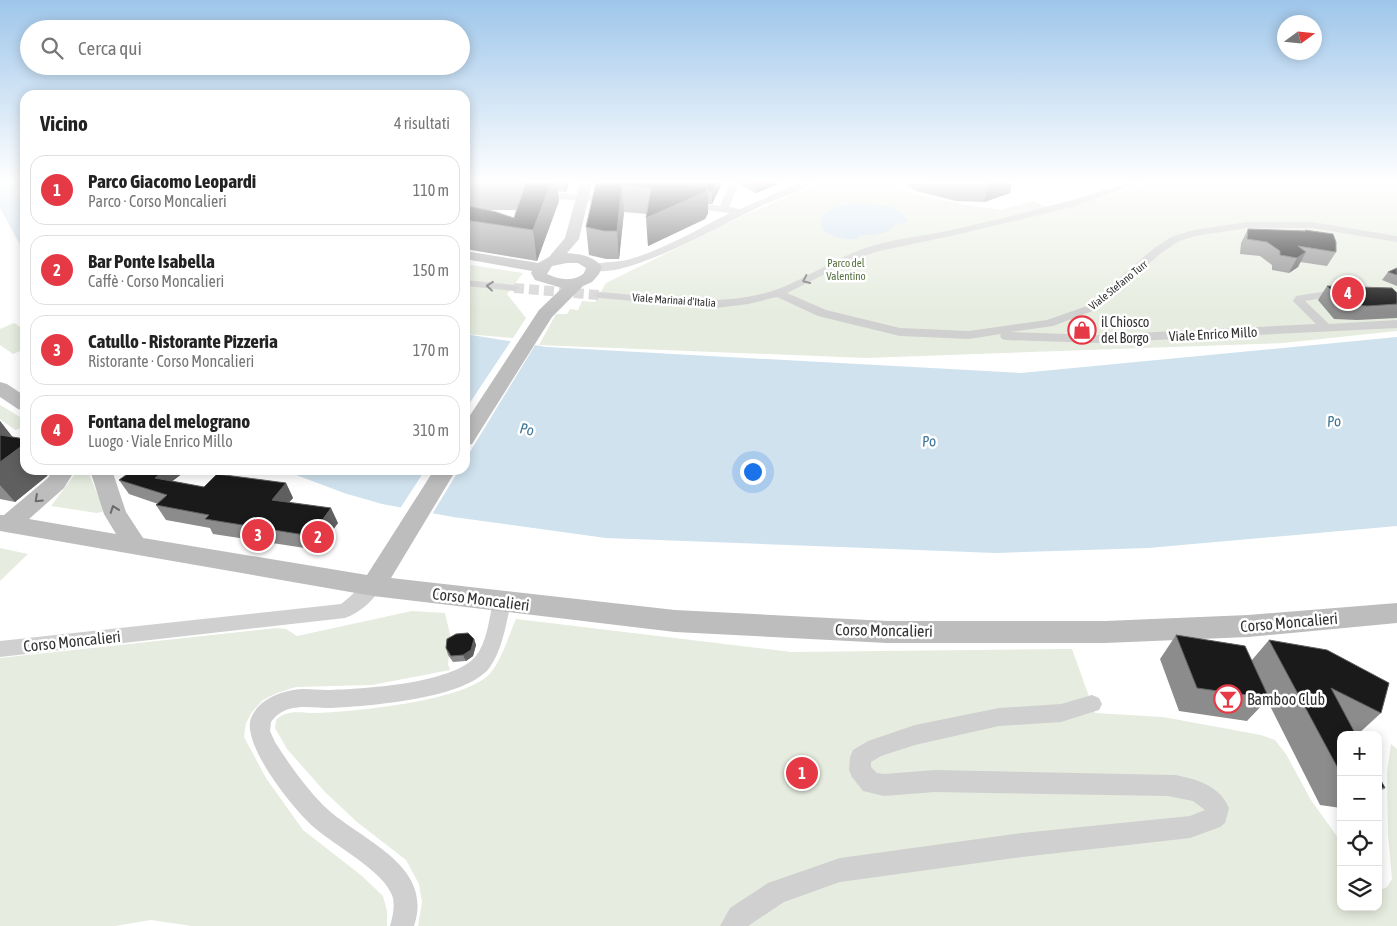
<!DOCTYPE html>
<html lang="it">
<meta charset="utf-8">
<style>
body{margin:0;font-family:"Asap Condensed",sans-serif;background:#f2f2f2;color:#222}
.controls{position:absolute;right:15px;bottom:15px;display:grid;overflow:hidden;border-radius:10px;box-shadow:0 2px 12px #0003}
.controls button{width:45px;height:45px;display:grid;place-items:center;padding:0;border:0;border-bottom:1px solid #e0e0e0;background:#fff;color:#222;font:25px sans-serif}
.compass{position:absolute;left:1277px;top:15px;width:45px;height:45px;border-radius:50%;background:#fff;box-shadow:0 2px 12px #0003;rotate:75deg}
.you{position:absolute;left:752px;top:471px;width:18px;height:18px;margin:-12px;border:4px solid #fff;border-radius:50%;background:#1a73e8;box-shadow:0 0 0 8px #1a73e833}
.badge{display:grid;place-items:center;width:32px;height:32px;border-radius:50%;background:#e63946;color:#fff;font-size:16px;font-weight:700}
.pin{position:absolute;translate:-50% -50%;border:2px solid #fff;box-shadow:0 1px 5px #0006}
.list{margin:0;padding:0;list-style:none}
h2{display:flex;justify-content:space-between;align-items:center;height:65px;margin:0;padding:0 20px;font-size:21px}
h2 small{font-size:16px;font-weight:400;color:#767676}
.list li{display:grid;grid-template-columns:32px 1fr auto;gap:15px;align-items:center;box-sizing:border-box;height:70px;margin:0 10px 10px;padding:0 10px;border:1px solid #e0e0e0;border-radius:15px}
.list b{display:block;font-size:19px;white-space:nowrap}
.list p{margin:0;font-size:16px;white-space:nowrap;color:#767676}
.list em{font-size:16px;font-style:normal;color:#767676}
.icon{flex:none;width:28px;height:28px;fill:none;stroke:currentColor;stroke-width:2;stroke-linecap:round;stroke-linejoin:round}
.map{position:relative;flex:none;width:1397px;height:926px;overflow:hidden}
.search{position:absolute;background:#fff;box-shadow:0 2px 12px #0003;left:20px;top:20px;width:450px;height:55px;display:flex;align-items:center;gap:12px;box-sizing:border-box;padding:0 18px;border-radius:28px;color:#767676;font-size:19px}
.panel{position:absolute;background:#fff;box-shadow:0 2px 12px #0003;left:20px;top:90px;width:450px;height:385px;border-radius:15px}
.map>svg:first-child{display:block}
</style>
<div class="map">
<svg width="1397" height="926" viewBox="0 0 1397 926">
<rect width="100%" height="100%" fill="#fff"/>
<g fill="#e6ecdf">
<path d="M820,183H896V186L907,192L962,204L1000,210L1033,201L1056,211L1148,183H1397V331L1283,343L866,358L539,345L556,314H567L570,309L578,310L582,301L595,302L606,283L749,213Z"/>
<path d="M465,264L523,273L507,294L526,318L513,338L465,334Z"/>
<path d="M14,323L25,330V349L13,354L0,345V329Z"/>
<path d="M0,405L25,420V427L15,430L0,419Z"/>
<path d="M81,470H87L105,511L97,513L51,506L75,474Z"/>
<path d="M0,548L28,554L0,581Z"/>
<path d="M412,611L445,613L451,639L448,664L450,670L372,685L296,687L277,693L263,700L252,712L246,723L244,737L266,778L303,830L362,876L383,896L387,911V926H192L151,920L115,926H0V658L277,628L286,629L297,636Z"/>
<path d="M516,619L792,652L1072,649L1095,713L1163,717L1261,735L1275,740L1286,754L1311,800L1341,842V907H1378V891L1387,887L1392,879L1388,834L1387,772L1391,744L1397,749V926H418L422,902L419,884L406,860L357,822L325,792L287,749L275,728L276,720C288,708 304,714 319,713C356,711 471,701 492,671C503,656 509,635 516,619Z"/>
</g>
<g fill="#cfe2ee">
<path d="M0,183H25V254L0,208Z"/>
<path d="M867,204C881,204 902,207 907,221L903,224L896,223C892,234 871,236 860,235L857,239C845,240 829,237 822,228L821,218C835,203 846,204 867,204Z"/>
<path d="M465,334L547,347L1021,373L1397,337V526L1148,548L996,553L606,538L453,517L382,504L344,493L283,470H465Z"/>
</g>
<g fill="#fff">
<path d="M513,338L537,342L465,460V410Z"/>
<path d="M425,470H459L431,516L399,510Z"/>
</g>
<g fill="none" stroke-linecap="round" stroke-linejoin="round">
<path stroke="#d6d6d6" stroke-width="10" stroke-dasharray="10 5" stroke-linecap="butt" d="M514,288L599,295"/>
<g fill="#d0d0d0" fill-rule="evenodd">
<path d="M730,183H739L729,207L740,209L799,183H813C802,192 775,199 761,206C735,218 611,289 589,267C594,261 620,263 630,259C665,249 698,229 730,213L689,208L684,205L689,202L720,206Z"/>
<path d="M1127,183H1141L1072,207L951,236L879,251L857,258L787,293L826,310L900,328L969,331L1047,320L1087,306L1153,249L1171,237L1194,230L1247,222H1312L1397,236V242L1312,228H1247L1195,236L1179,241L1161,253L1095,310L1053,326L1010,332L1096,335L1316,324L1293,301L1296,296L1341,289L1347,292L1345,294L1305,301L1329,324L1397,320V328L1096,343L1006,340L1002,339L1000,336L1001,334L969,339L900,336L818,316L777,297L748,304L716,308L599,298L593,295L599,292C656,296 716,309 772,291C806,280 837,256 872,246C898,238 925,236 951,230C1010,217 1069,202 1127,183Z"/>
<path d="M539,193L614,196L619,199L614,202L536,198V194Z"/>
<path d="M465,280L514,285L520,288L514,291L465,286Z"/>
<path d="M373,579L379,581L382,586C374,600 360,613 345,618L0,657V641L341,604C351,597 364,582 373,579Z"/>
<path d="M502,595L508,597L511,602C506,624 503,648 490,667C467,699 369,706 331,708C317,708 303,705 289,709C282,711 276,715 271,722L270,731L275,742C289,764 305,787 324,806C359,840 435,864 414,926H390C393,916 396,902 391,893C381,870 336,846 316,829C296,813 241,745 251,718C258,701 276,693 293,690C304,688 316,690 327,690C362,689 453,684 476,656C487,642 489,619 493,602L496,597Z"/>
<path d="M1092,695L1099,698L1102,704L1099,710L1061,722L999,726L915,745L881,756L871,762V767L877,773L884,774L935,770L1175,775C1197,779 1220,786 1229,808L1225,823L1220,827L1190,838L1022,857L840,882L784,902L748,926H720L730,908L768,883L840,858L1022,833L1190,816L1205,810L1193,801L1168,796L935,792L884,796L863,791L852,777L849,770L850,757L853,750L868,741L915,725L999,708L1061,704Z"/>
</g>
<g fill="#bdbdbd" fill-rule="evenodd">
<path d="M580,183H592L579,239L567,253C580,254 594,256 602,267L599,274L592,282L583,286L552,317L472,444L465,446V423L539,310L562,288L535,280L531,273L532,271L465,259V251L538,263L549,257L565,238ZM567,263H578L586,268L584,273C575,282 559,280 547,274L552,266Z"/>
<path d="M0,382L7,384L25,396V411L18,409L0,397Z"/>
<path d="M53,470H75L64,488L29,519L116,534L104,514L90,470H112L126,512L143,538L367,575L434,470H456L391,578L675,610L887,621H1105L1248,615L1397,603V623L1248,637L1105,643H887L675,632L373,596L0,531V515H4L48,478Z"/>
</g>
</g>
<g fill="#8c8c8c" fill-rule="evenodd">
<path d="M465,183H569L566,192L558,191L559,201L537,261L465,249ZM486,210H516L514,218Z"/>
<path d="M596,183H722L712,204H708V213L705,219L648,246L647,214L624,212L619,259H606L589,255L586,227Z"/>
<path d="M740,183H781L756,193L740,185Z"/>
<path d="M1012,183L1010,193L984,202L956,201L916,191L905,184Z"/>
<path d="M1248,229L1305,231V230L1336,252L1327,266L1300,262L1298,267L1289,273L1272,270V265L1260,256L1240,254L1241,243Z"/>
<path d="M1397,268V286L1382,280L1388,272Z"/>
<path d="M1327,286L1397,293V318L1357,320L1334,319L1318,300Z"/>
<path d="M0,421L12,437L50,471L47,476L15,502L0,499Z"/>
<path d="M123,470H187L172,481L204,487L286,483L293,498L289,502L338,523L318,550L213,534L210,528L166,520L156,505L158,504L129,494L119,480L130,472Z"/>
<path d="M1176,635L1252,660L1269,640L1381,713L1357,735H1341V808L1320,805L1267,700L1247,721L1179,711L1160,659Z"/>
<path d="M474,639L476,645L473,656L466,661L453,662L448,655L446,648Z"/>
<path d="M1378,775L1385,788L1378,793Z"/>
</g>
<g fill="#5f5f5f">
<path d="M551,183H557L559,201L537,261L533,230Z"/>
<path d="M565,183H569L566,192Z"/>
<path d="M716,183H722L712,204V191Z"/>
<path d="M756,183H781L756,193Z"/>
<path d="M989,183H1012L1010,193L984,202Z"/>
<path d="M622,185L624,212L619,259L617,231Z"/>
<path d="M708,186V213L705,219L648,246L646,218Z"/>
<path d="M1306,252L1298,267L1289,273L1297,258Z"/>
<path d="M0,421L15,440L0,451Z"/>
<path d="M25,441V470H49L50,471L47,476L15,502L0,485V462Z"/>
<path d="M159,470H187L166,486L155,478L154,474Z"/>
<path d="M286,483L293,498L279,514L272,500Z"/>
<path d="M331,508L338,523L318,550L311,536Z"/>
<path d="M474,639L476,645L473,656L466,661L463,655Z"/>
</g>
<g fill="#1a1a1a" stroke="#5f5f5f">
<path d="M526,183H551L533,230L465,220V205L496,212L514,218Z"/>
<path d="M596,183H677L708,186L705,192L646,218L651,188L622,185L617,231H604L586,227Z"/>
<path d="M677,183H716L712,191H708V186Z"/>
<path d="M1248,229L1306,231L1305,230L1333,234L1336,242V252L1298,246L1306,252L1297,258L1280,255V251L1267,242L1247,239Z"/>
<path d="M1397,268V275L1388,272Z"/>
<path d="M1327,286L1392,288L1397,293V304L1367,306L1344,304Z"/>
<path d="M0,435L25,439V441L23,445L0,462Z"/>
<path d="M133,470H159L154,474L159,475L155,478L204,487L217,474L286,483L272,500L331,508L311,536L205,519L209,515L156,505L167,495L119,480Z"/>
<path d="M468,633L474,639L471,650L463,655L451,656L446,648L447,639L456,634Z"/>
<path d="M1176,635L1245,646L1269,698L1197,688Z"/>
<path d="M1269,640L1327,650L1389,683L1381,713L1331,688L1356,735H1341V774Z"/>
<path d="M1378,775L1385,788L1378,787Z"/>
</g>
<defs><path id="oneway-chevron" d="M-2-3.5L2.5 0L-2 3.5" fill="none" stroke-width="1.6" stroke-linecap="round" stroke-linejoin="round" transform="scale(1.25)"/></defs>
<g stroke="#7a7a7a">
<use href="#oneway-chevron" transform="translate(806 280) rotate(155)"/>
<use href="#oneway-chevron" transform="translate(490 286) rotate(-174)"/>
</g>
<g stroke="#6a6a6a">
<use href="#oneway-chevron" transform="translate(38 499) rotate(137)"/>
<use href="#oneway-chevron" transform="translate(114 509) rotate(-110)"/>
</g>
<linearGradient id="sky" x2="0" y2="1"><stop stop-color="#9ec6ea"/><stop offset="0.58" stop-color="#fff"/><stop offset="1" stop-color="#fff" stop-opacity="0"/></linearGradient>
<rect width="1397" height="313" fill="url(#sky)"/>
<defs>
<g id="shop-ring" transform="scale(1.4375)"><circle r="9.5" fill="#fff" stroke="#e63946" stroke-width="1.5"/><path d="M-5-2.5h2.3a2.7 3.5 0 0 1 5.4 0H5L5.5 6h-11ZM-1.5-2.5h3a1.5 2.3 0 0 0-3 0Z" fill="#e63946"/></g>
<g id="bar-ring" transform="scale(1.4375)"><circle r="9.5" fill="#fff" stroke="#e63946" stroke-width="1.5"/><path d="M-6-5H6L.8 .8V4.5H3.5V6h-7V4.5H-.8V.8Z" fill="#e63946"/></g>
</defs>
<g fill-rule="evenodd">
<use href="#shop-ring" x="1082" y="330"/>
<use href="#bar-ring" x="1228" y="699"/>
</g>
<g text-anchor="middle" dominant-baseline="central" stroke-width="5" stroke-linejoin="round" paint-order="stroke">
<g font-size="11" fill="#56703f" stroke="#fff">
<text x="846" y="263">Parco del<tspan x="846" dy="13">Valentino</tspan></text>
</g>
<g font-size="11" fill="#333" stroke="#fff">
<text transform="translate(1118 285) rotate(-39)">Viale Stefano Turr</text>
<text transform="translate(674 300) rotate(4)">Viale Marinai d'Italia</text>
</g>
<g font-size="14" fill="#333" stroke="#fff" text-anchor="start">
<text x="1101" y="322">il Chiosco<tspan x="1101" dy="16">del Borgo</tspan></text>
</g>
<g font-size="14" fill="#333" stroke="#fff">
<text transform="translate(1213 334) rotate(-3)">Viale Enrico Millo</text>
</g>
<g font-size="15" font-style="italic" fill="#3f7597" stroke="#fff">
<text transform="translate(1334 421) rotate(-3)">Po</text>
<text transform="translate(527 429) rotate(11)">Po</text>
<text transform="translate(929 441) rotate(-3)">Po</text>
</g>
<g font-size="16" fill="#333" stroke="#fff">
<text transform="translate(481 599) rotate(7)">Corso Moncalieri</text>
<text transform="translate(1289 622) rotate(-5)">Corso Moncalieri</text>
<text transform="translate(884 630) rotate(1)">Corso Moncalieri</text>
<text transform="translate(72 641) rotate(-6)">Corso Moncalieri</text>
</g>
<g font-size="16" fill="#333" stroke="#fff" text-anchor="start">
<text x="1247" y="699">Bamboo Club</text>
</g>
</g>
</svg>
<div class="controls">
<button>+</button>
<button>−</button>
<button><svg class="icon" aria-label="locate" viewBox="0 0 24 24"><circle cx="12" cy="12" r="6"/><path d="M12 2v4M12 18v4M2 12h4M18 12h4"/></svg></button>
<button><svg class="icon" aria-label="layers" viewBox="0 0 24 24"><path d="M12 4l9 5-9 5-9-5zM3 14l9 5 9-5"/></svg></button>
</div>
<svg class="compass" viewBox="-18 -18 36 36"><path d="M0-13l5 13h-10z" fill="#e53935"/><path d="M0 13l5-13h-10z" fill="#767676"/></svg>
<div class="you"></div>
<div class="pin badge" style="left:802px;top:773px">1</div>
<div class="pin badge" style="left:318px;top:537px">2</div>
<div class="pin badge" style="left:258px;top:535px">3</div>
<div class="pin badge" style="left:1348px;top:293px">4</div>
<div class="search"><svg class="icon" aria-label="search" viewBox="0 0 24 24"><circle cx="10" cy="10" r="6"/><path d="M15 15l6 6"/></svg>Cerca qui</div>
<section class="panel">
<h2>Vicino<small>4 risultati</small></h2>
<ul class="list">
<li><span class="badge">1</span><div><b>Parco Giacomo Leopardi</b><p>Parco · Corso Moncalieri</p></div><em>110 m</em></li>
<li><span class="badge">2</span><div><b>Bar Ponte Isabella</b><p>Caffè · Corso Moncalieri</p></div><em>150 m</em></li>
<li><span class="badge">3</span><div><b>Catullo - Ristorante Pizzeria</b><p>Ristorante · Corso Moncalieri</p></div><em>170 m</em></li>
<li><span class="badge">4</span><div><b>Fontana del melograno</b><p>Luogo · Viale Enrico Millo</p></div><em>310 m</em></li>
</ul>
</section>
</div>
